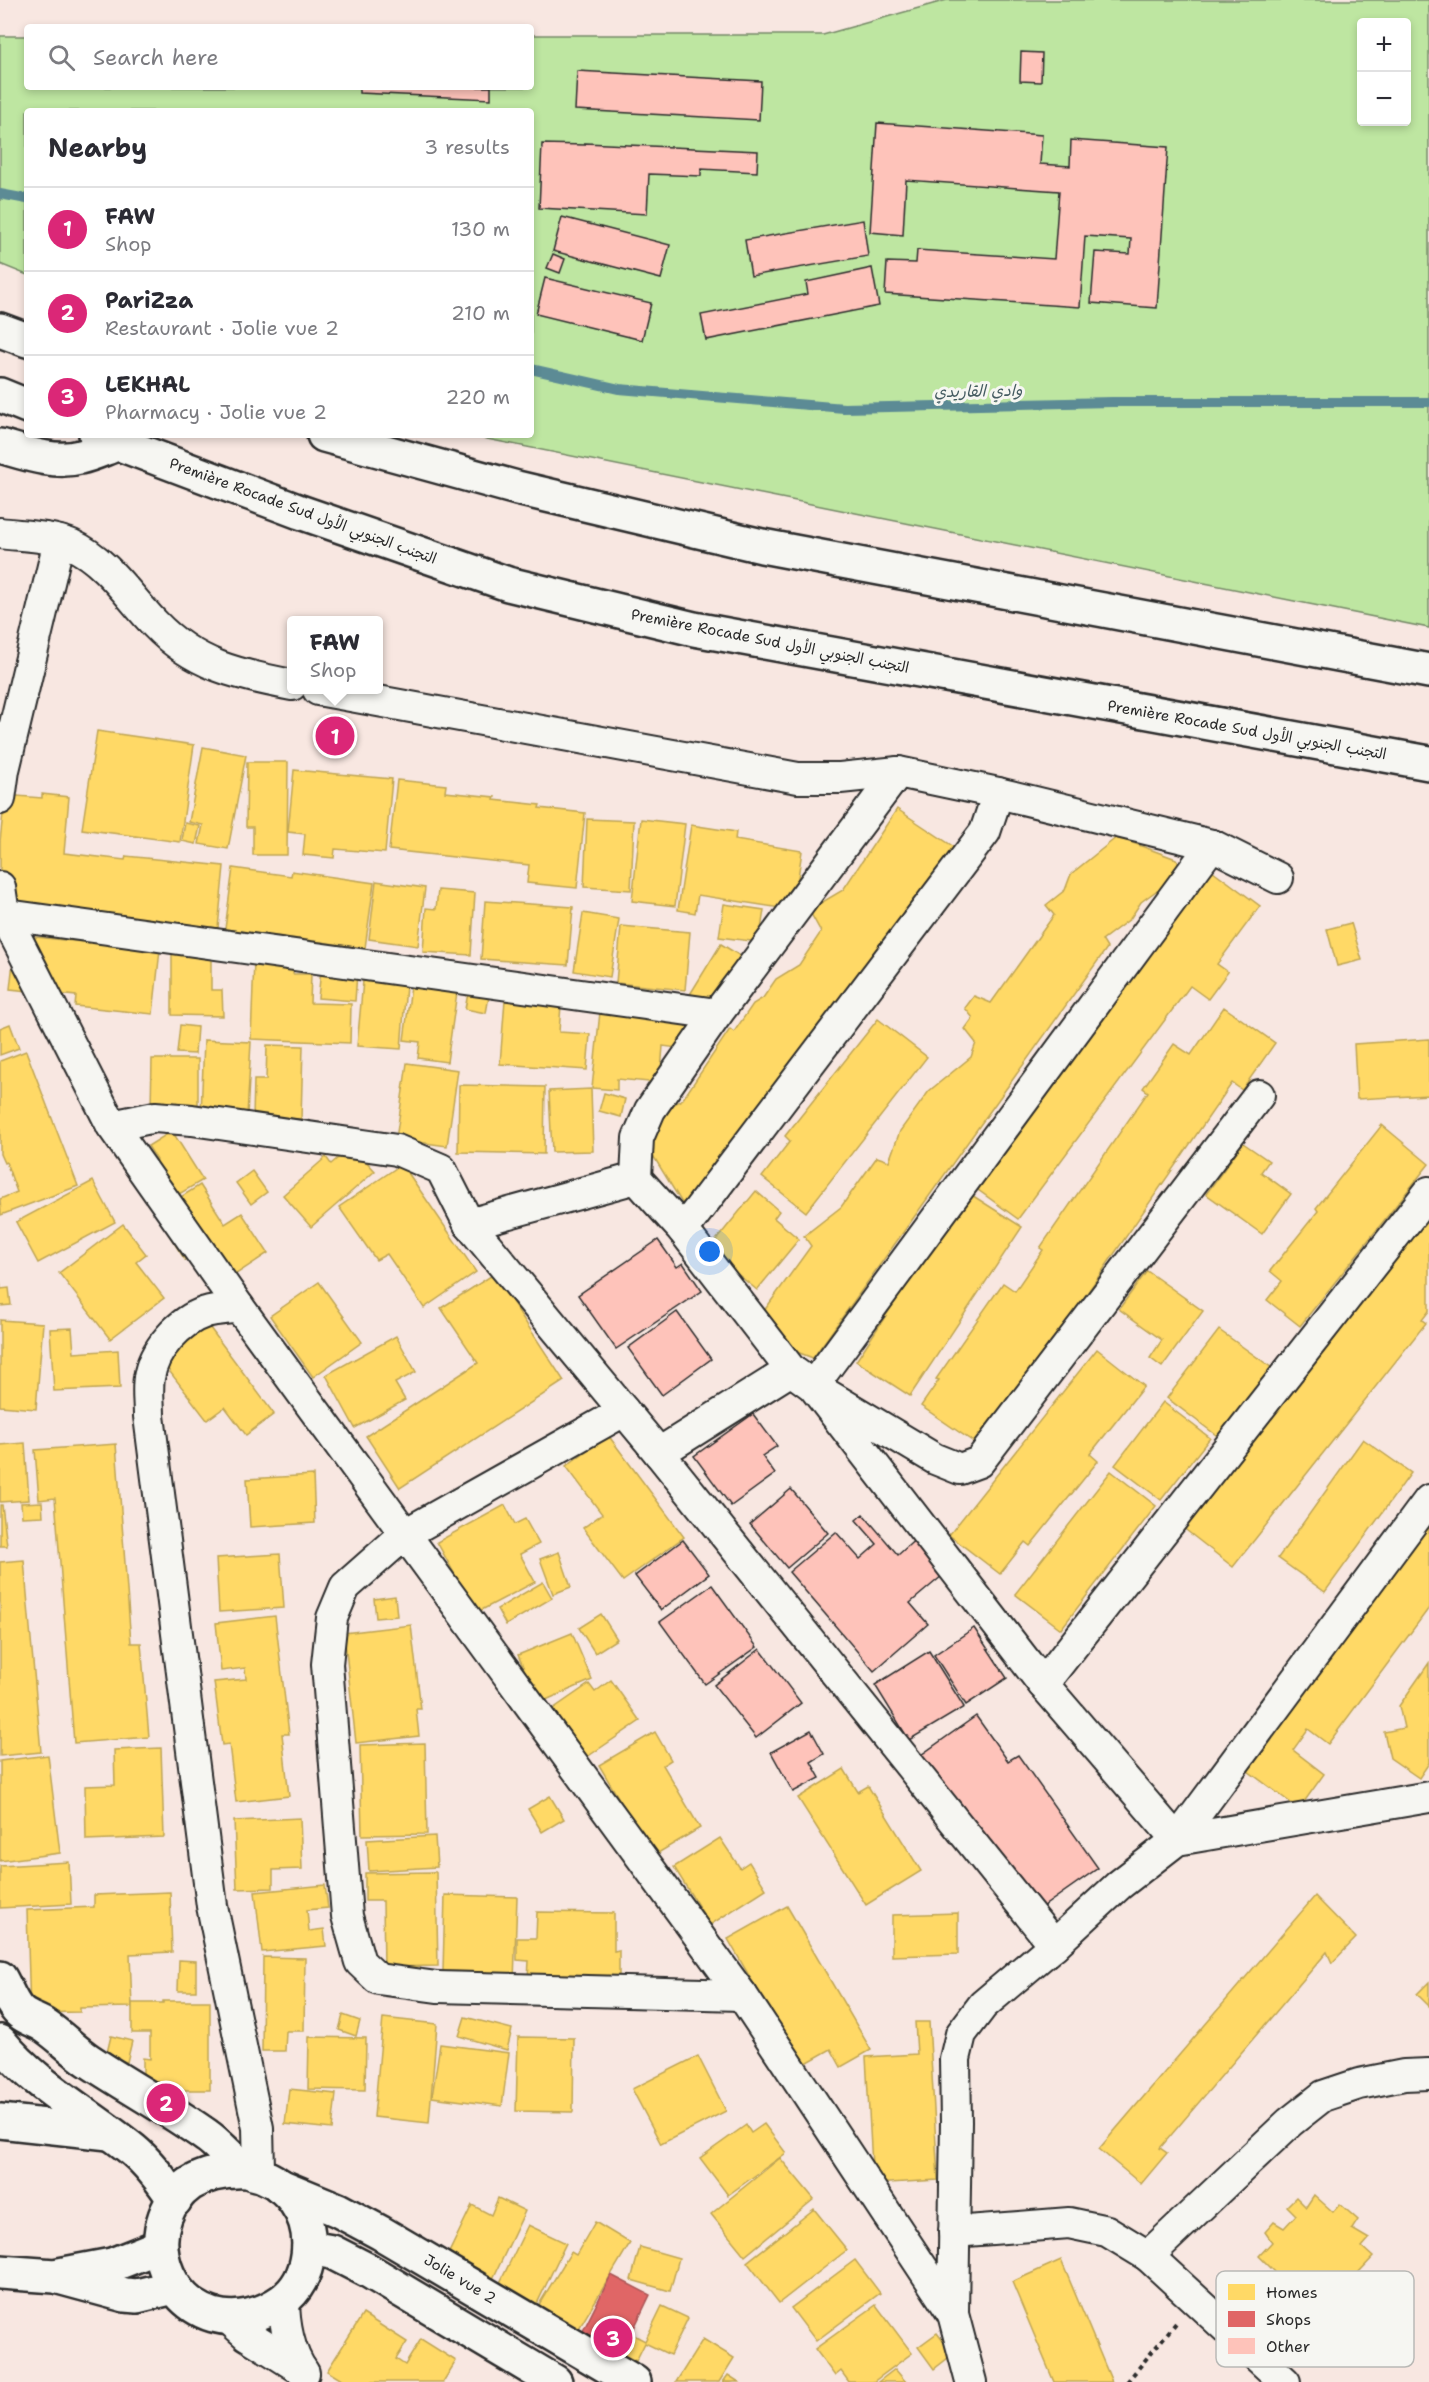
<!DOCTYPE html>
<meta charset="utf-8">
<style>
body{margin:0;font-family:"Shantell Sans","Playpen Sans Arabic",sans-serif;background:#f2f2f3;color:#2b2b33}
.controls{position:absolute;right:18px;top:18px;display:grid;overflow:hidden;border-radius:6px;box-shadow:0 3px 9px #0003}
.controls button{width:54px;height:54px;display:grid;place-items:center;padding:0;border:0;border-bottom:2px solid #e1e1e2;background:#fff;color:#2b2b33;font:30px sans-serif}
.you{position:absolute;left:710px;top:1252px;width:21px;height:21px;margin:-15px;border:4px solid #fff;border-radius:50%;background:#1a73e8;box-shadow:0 0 0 9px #1a73e833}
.badge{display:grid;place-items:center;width:39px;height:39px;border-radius:50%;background:#db2777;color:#fff;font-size:20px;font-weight:700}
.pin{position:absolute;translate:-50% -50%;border:3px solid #fff;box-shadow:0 2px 6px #0006}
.popup{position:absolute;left:287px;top:616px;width:96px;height:78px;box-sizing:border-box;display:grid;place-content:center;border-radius:6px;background:#fff;filter:drop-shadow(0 2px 4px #0005);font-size:20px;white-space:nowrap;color:#7c7c81}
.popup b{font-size:22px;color:#2b2b33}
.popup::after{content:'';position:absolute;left:50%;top:100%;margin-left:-12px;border:12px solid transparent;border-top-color:#fff}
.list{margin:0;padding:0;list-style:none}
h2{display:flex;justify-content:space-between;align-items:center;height:78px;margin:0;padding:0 24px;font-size:26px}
h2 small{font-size:20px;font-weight:400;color:#7c7c81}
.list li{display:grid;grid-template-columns:39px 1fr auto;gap:18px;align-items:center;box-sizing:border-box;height:84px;padding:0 24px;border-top:2px solid #e1e1e2}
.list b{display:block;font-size:22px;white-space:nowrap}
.list p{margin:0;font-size:20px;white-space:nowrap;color:#7c7c81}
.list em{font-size:20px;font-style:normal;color:#7c7c81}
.icon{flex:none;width:33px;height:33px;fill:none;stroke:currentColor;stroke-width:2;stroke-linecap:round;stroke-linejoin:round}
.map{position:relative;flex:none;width:1429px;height:2382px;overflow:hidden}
.search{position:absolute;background:#fff;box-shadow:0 3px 9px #0003;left:24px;top:24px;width:510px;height:66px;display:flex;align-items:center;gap:15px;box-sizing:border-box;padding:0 21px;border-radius:6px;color:#7c7c81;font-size:22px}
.panel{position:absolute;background:#fff;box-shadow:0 3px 9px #0003;left:24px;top:108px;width:510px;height:330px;border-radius:6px}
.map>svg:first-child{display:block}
</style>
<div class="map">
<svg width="1429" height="2382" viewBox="0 0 1429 2382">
<rect width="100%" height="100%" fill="#f8e7e1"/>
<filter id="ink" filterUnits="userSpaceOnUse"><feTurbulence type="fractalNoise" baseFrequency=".0167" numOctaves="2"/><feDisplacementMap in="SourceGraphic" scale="12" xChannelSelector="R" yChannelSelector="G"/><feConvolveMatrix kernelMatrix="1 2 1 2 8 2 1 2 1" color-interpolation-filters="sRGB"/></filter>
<g filter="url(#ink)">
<path fill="#bee6a1" stroke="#748866" stroke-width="1.5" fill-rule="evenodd" d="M947,0H1429V628L467,435H531V111H27V275L0,264V36H27V87H531V35H823ZM1362,22H1406V122H1362Z"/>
<g fill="#ffd966" stroke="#bfa554" stroke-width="1.5">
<path d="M97,731L194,745L180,842L82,829Z"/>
<path d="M203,747L246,755L228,849L199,844L203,825L189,822Z"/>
<path d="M247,762H288L287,855H253V827H246Z"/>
<path d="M294,770L392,779L385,853L335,849L334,858L303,855L305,834L288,832Z"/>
<path d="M397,780L446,785L445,792L495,797L494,800L540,805L539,808L585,813L577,888L527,883L529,865L389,850Z"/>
<path d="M42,794L69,797L64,853L125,860L126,856L224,866L218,928L68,913L69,908L0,901V841L5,795L42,798Z"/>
<path d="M897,809L954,847L880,957L827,1024L813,1033L815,1038L702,1191L682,1203L646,1144L671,1106L683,1099L730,1029L734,1032L753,1004L763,998L776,979L799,965L821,932L809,910L843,890Z"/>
<path d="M587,819L634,821L631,890L584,887Z"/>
<path d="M641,819L685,824L675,906L632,901Z"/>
<path d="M185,823L200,826L196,844L182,841Z"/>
<path d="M691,825L736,832L735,840L802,851L793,910L698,895L695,913L678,910Z"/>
<path d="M1117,837L1176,859L1185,871L1167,895L1156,891L1141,902L1130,919L1102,940L1107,948L813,1358L789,1349L761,1315L811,1246L804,1236L841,1207L877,1157L889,1161L900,1131L929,1091L971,1057L976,1043L965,1029L973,1018L965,1008L974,996L991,1003L1054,915L1046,905L1065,890L1071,874Z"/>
<path d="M233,868L291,876L292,871L374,883L365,948L225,929Z"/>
<path d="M1209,868L1260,906L1217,964L1228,972L1208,999L1190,986L1018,1219L974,1187Z"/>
<path d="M376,881L425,888L418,946L369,939Z"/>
<path d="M438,890L475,893L471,955L423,952L426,908L436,909Z"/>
<path d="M485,901L573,907L568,965L481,959Z"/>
<path d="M724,904L764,910L759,942L719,937Z"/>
<path d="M583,913L619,919L610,977L574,971Z"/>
<path d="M1351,923L1362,960L1337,966L1327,929Z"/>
<path d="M621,926L690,932L685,990L616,983Z"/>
<path d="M16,935L160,950L153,1014L75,1006L76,996L10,989Z"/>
<path d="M721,944L747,960L715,1011L689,996Z"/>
<path d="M172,951H211V990H222L223,1016L172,1015Z"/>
<path d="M254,960L293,962V974H311L310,1003L351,1004L350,1043L251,1039Z"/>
<path d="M321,970L357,973L355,1001L318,998Z"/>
<path d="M363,981L406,985L401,1049L357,1046Z"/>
<path d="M411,986L457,992L447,1062L418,1058L420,1042L404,1040Z"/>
<path d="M469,988L490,991L486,1013L465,1009Z"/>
<path d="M505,1000L561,1005L559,1032L590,1034L587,1070L500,1064Z"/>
<path d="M1224,1007L1275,1043L1242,1090L1232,1083L981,1447L921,1406L939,1380L936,1379L1003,1283L1015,1291L1043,1250L1040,1248L1148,1092L1143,1088L1174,1044L1191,1055Z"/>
<path d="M600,1012L689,1021L686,1049L663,1046L660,1083L617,1079V1090L592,1088Z"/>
<path d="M878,1019L927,1057L806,1212L762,1177L790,1141L785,1136Z"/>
<path d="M10,1024L19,1048L0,1055V1028Z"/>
<path d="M180,1025L197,1027L195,1054L177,1053Z"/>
<path d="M1429,1039V1095L1357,1099L1354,1044Z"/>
<path d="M204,1040L251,1042L247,1116L201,1114Z"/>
<path d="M267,1045L303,1046L301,1119L253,1117L254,1080H266Z"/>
<path d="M26,1051L78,1186L1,1215L0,1199L17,1192L6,1162L4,1163L0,1154V1061Z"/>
<path d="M152,1059H198V1108H151Z"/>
<path d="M407,1063L458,1070L447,1146L396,1139Z"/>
<path d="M459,1085L545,1087L544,1154L458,1152Z"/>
<path d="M591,1089L593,1151L552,1152L549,1091Z"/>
<path d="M604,1093L625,1099L621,1117L599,1111Z"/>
<path d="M1382,1125L1429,1164L1300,1326L1267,1300L1282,1281L1270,1271L1318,1211L1316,1208Z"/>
<path d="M172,1131L203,1180L174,1197L133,1176L157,1160L148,1146Z"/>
<path d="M1243,1143L1269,1161L1261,1172L1291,1194L1262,1234L1206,1194Z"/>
<path d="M352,1146L375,1171L311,1227L283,1195L326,1157L331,1164Z"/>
<path d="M402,1164L476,1272L424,1308L387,1254L376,1260L339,1207Z"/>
<path d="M252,1171L267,1192L251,1204L236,1183Z"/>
<path d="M93,1181L115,1222L38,1263L16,1222Z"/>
<path d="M200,1185L225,1224L242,1213L268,1253L215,1288L193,1255L185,1260L155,1213Z"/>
<path d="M756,1191L779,1211L774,1218L799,1239L757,1290L708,1250Z"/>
<path d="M967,1192L1022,1227L910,1396L856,1361Z"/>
<path d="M1429,1218V1311L1422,1320L1426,1323L1233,1567L1182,1527Z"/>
<path d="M123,1224L146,1254L136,1262L164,1298L110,1339L59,1273Z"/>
<path d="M1147,1271L1203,1311L1162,1367L1150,1358L1162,1340L1119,1309Z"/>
<path d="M494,1274L564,1381L400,1488L366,1436L478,1363L441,1308Z"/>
<path d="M0,1280L1,1289L9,1288L11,1305L0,1306Z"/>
<path d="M319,1282L362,1342L313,1377L270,1316Z"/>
<path d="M0,1320L43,1323L36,1409L0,1406Z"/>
<path d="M207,1324L274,1414L246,1435L225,1407L207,1420L160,1359Z"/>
<path d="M72,1328L74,1353L118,1350L120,1388L54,1391L50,1329Z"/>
<path d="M1219,1330L1272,1368L1220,1438L1167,1398Z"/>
<path d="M396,1336L416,1372L395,1383L405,1400L355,1428L326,1375Z"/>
<path d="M1097,1349L1144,1386L1090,1454L1098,1461L1030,1546L1025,1542L1000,1574L949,1535Z"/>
<path d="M1163,1402L1210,1438L1161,1500L1115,1465Z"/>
<path d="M608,1435L684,1537L623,1581L583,1528L602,1514L566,1466Z"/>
<path d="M1363,1439L1411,1473L1325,1592L1278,1558Z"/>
<path d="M25,1443L29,1500L0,1502V1445Z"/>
<path d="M116,1444L131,1643H141L149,1737L74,1743L55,1498L39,1500L35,1450Z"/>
<path d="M1111,1471L1156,1506L1061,1629L1015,1594Z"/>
<path d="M313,1475L315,1523L250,1527L247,1479Z"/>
<path d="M42,1502L43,1516L22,1517L21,1503Z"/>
<path d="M0,1505H2L7,1546H0Z"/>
<path d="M505,1505L515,1524L525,1519L539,1544L520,1554L535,1582L476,1613L437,1542Z"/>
<path d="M1429,1512V1608L1328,1744L1308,1729L1293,1750L1324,1774L1299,1809L1248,1771L1271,1741L1263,1735Z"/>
<path d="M559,1552L571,1587L553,1594L540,1559Z"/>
<path d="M280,1554L284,1608L219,1612L216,1558Z"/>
<path d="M24,1560L41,1752L0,1756V1562Z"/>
<path d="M543,1582L552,1598L506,1625L497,1609Z"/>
<path d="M395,1596L397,1616L376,1618L374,1599Z"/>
<path d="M601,1614L617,1639L595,1653L579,1628Z"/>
<path d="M275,1616L289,1734H282L289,1796L236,1802L229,1744L222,1745L214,1682L246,1679L245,1668L221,1671L216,1623Z"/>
<path d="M411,1625L421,1709H416L419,1736L356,1743L344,1633Z"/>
<path d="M572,1633L592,1680L539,1703L518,1655Z"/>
<path d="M1429,1663V1763L1419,1778L1390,1758L1384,1732L1404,1728L1399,1706Z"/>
<path d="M611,1680L640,1721L584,1759L550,1711L589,1684L595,1692Z"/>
<path d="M655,1732L671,1760L663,1765L700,1828L653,1856L599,1765Z"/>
<path d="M425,1743L427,1834L362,1835L360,1745Z"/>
<path d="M161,1748L164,1837L86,1840L85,1786L115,1785L114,1750Z"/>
<path d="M48,1755L60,1853L0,1861V1761Z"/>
<path d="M844,1769L858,1792L868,1786L921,1871L866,1905L798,1798Z"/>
<path d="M550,1796L564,1819L542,1832L528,1809Z"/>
<path d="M300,1818L302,1869L273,1870V1888L237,1889L234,1821Z"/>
<path d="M435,1836L437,1867L369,1871L367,1840Z"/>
<path d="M720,1838L740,1868L749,1862L766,1889L710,1925L674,1867Z"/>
<path d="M69,1862L71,1904L0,1908V1866Z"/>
<path d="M436,1872L438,1966L384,1967L383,1901H365V1873Z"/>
<path d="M325,1885L328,1908L307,1910L309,1931L324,1929L326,1946L262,1952L255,1892Z"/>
<path d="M170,1892L172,1952L130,1954L132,2007L80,2008V2012L30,2013L27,1910L94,1907V1895Z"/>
<path d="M445,1895L517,1897L514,1981L486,1980V1972L443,1971Z"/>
<path d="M1315,1896L1356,1938L1332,1963L1327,1952L1160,2148L1167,2153L1141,2184L1099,2149Z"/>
<path d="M787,1906L871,2050L841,2067L831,2049L801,2066L728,1939Z"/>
<path d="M537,1912L614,1913V1951L619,1950V1987L528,1978L529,1961L517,1960V1938H536Z"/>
<path d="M958,1913V1954L892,1956V1915Z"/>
<path d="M263,1957L305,1958L304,2031H286L285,2051H262Z"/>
<path d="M179,1960L196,1961V1991H178Z"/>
<path d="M1429,1982V2006L1417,1994Z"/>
<path d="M163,2001H210V2090H143V2058L150,2059V2033H132V2003H163Z"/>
<path d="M343,2015L360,2021L356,2036L339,2030Z"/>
<path d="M465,2017L512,2029L507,2050L459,2036Z"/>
<path d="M383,2018L437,2024L429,2123L374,2117Z"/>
<path d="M915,2022H929L938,2180L873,2184L866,2057L917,2054Z"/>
<path d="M111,2036L132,2041L127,2062L106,2057Z"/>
<path d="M309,2037L366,2038L365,2090L308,2089Z"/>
<path d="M518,2037L574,2038L573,2112L516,2111Z"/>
<path d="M440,2044L509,2053L502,2106L432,2097Z"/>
<path d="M698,2056L726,2111L661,2144L632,2089Z"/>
<path d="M289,2089L336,2094L332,2129L285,2124Z"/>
<path d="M764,2124L786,2153L728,2195L700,2158L746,2125L751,2133Z"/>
<path d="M780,2158L814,2199L745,2256L711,2214Z"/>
<path d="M1314,2195L1333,2212L1340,2204L1358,2220L1352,2229L1369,2239L1362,2247L1373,2257L1329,2304L1315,2294L1308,2300L1298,2288L1289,2296L1268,2279L1275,2272L1259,2256L1272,2242L1265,2232L1274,2222L1284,2228L1296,2215L1287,2206L1296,2197L1306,2207Z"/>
<path d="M498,2198L525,2211L490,2285L444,2263L472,2205L491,2215Z"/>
<path d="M814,2209L847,2250L779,2303L747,2262Z"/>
<path d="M595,2222L630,2243L578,2330L538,2306L571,2252L576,2255Z"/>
<path d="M528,2225L566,2243L533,2312L495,2293Z"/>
<path d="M640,2247L679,2258L670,2291L631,2280Z"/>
<path d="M855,2260L880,2293L816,2341L791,2308Z"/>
<path d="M1061,2260L1084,2315L1112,2382H1054L1012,2282Z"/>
<path d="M876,2305L912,2353L873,2382H849L841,2371L835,2376L815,2349Z"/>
<path d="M662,2306L688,2318L670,2355L645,2343L636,2361L621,2354L632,2334L645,2341Z"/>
<path d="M363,2314L407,2342L396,2359L405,2365L421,2339L456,2361L443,2382H345L327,2371Z"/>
<path d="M937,2333L953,2354L934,2369L918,2347Z"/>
<path d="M703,2339L734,2358L719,2382H676Z"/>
<path d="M895,2369L906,2382H878Z"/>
<path d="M728,2375L739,2382H723Z"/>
</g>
<path fill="#e06666" stroke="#aa5454" stroke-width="1.5" d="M611,2275L650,2295L622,2353L582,2333Z"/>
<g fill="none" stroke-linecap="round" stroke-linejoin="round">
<g stroke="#5c8b95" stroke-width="10">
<path d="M0,194L27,199"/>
<path d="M531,369L619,389L844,408L1112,402H1429"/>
</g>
</g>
<g fill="#fec3ba" stroke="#2b2b2b" stroke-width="1.5">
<path d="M1021,52L1042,53L1041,82L1020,81Z"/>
<path d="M577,71L761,81L759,120L575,110Z"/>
<path d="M359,87H491V99L359,93Z"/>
<path d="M877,123L1042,135L1040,164L1070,166L1071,140L1168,147L1157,308L1091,303L1095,252L1130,254L1131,239L1085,236L1080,307L885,294L887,262L916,263L917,250L1054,259L1059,191L906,180L903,235L870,232Z"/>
<path d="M585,143L758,151L757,172L701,169V176L649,174L647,214L539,208L542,144L585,145Z"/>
<path d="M562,217L670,245L661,279L553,251Z"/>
<path d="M863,220L868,256L751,276L745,240Z"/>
<path d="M553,254L565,259L560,273L547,268Z"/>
<path d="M872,268L879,306L706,340L701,315L808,294L806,282Z"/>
<path d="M545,278L651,303L642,340L536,314Z"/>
<path d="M658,1240L677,1267L683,1263L702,1291L616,1349L578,1295Z"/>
<path d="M677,1312L711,1359L662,1395L628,1348Z"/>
<path d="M753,1414L777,1446L762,1456L775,1474L731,1506L694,1456Z"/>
<path d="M791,1489L828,1533L787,1568L750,1524Z"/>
<path d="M863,1514L898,1555L919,1536L949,1570L910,1603L928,1624L874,1671L789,1572L836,1532L860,1559L877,1544L856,1520Z"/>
<path d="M683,1540L709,1574L661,1610L635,1576Z"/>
<path d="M712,1585L757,1647L705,1684L660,1622Z"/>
<path d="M974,1628L1007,1678L966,1705L934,1655Z"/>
<path d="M760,1649L801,1703L756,1738L714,1685Z"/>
<path d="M929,1651L964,1707L909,1740L875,1685Z"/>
<path d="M976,1716L1008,1761L1018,1755L1098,1868L1034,1913L921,1755Z"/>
<path d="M811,1730L824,1754L811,1762L820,1778L793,1792L771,1752Z"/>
</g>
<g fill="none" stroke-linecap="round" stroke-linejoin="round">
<g stroke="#2b2b2b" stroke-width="34">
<g id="minor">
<path d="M0,533C24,536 50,536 72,545C106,560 130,598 155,624C194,665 239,675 292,685"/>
<path d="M318,690L798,778H840L898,772L998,793L1212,845L1278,878"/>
<path d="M898,772L717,1014L650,1110L638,1138L636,1178L683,1230L791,1370L813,1386L1043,1684L1177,1840L1429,1500"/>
<path d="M0,799L4,770L59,541"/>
<path d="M1212,845L813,1386L935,1459L960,1469L979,1462L1259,1095"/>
<path d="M0,887L4,914L112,1126L239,1307L742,1995L953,2314"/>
<path d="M0,914L717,1014"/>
<path d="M112,1126L155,1117L192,1120L397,1150L441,1169L469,1224L659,1453L1054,1945"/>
<path d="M469,1224L636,1178"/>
<path d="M683,1230L985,832L998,793"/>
<path d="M239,1307C228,1309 216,1309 206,1312C179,1321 153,1350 149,1378C147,1390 149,1403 149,1416L212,1906L258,2128L259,2168L264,2176"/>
<path d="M624,1411L405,1534L345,1587L332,1618L327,1664L347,1916L360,1962L378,1979L437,1987L742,1995"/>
<path d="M659,1453L791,1370"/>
<path d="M1043,1684L1429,1192"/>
<path d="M954,2232L1069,2223L1107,2231L1148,2256L1285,2382"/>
<path d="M1148,2256L1290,2122L1323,2096L1359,2084L1404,2075L1429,2074"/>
<path d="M284,2299C284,2323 289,2353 304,2373"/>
<path d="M228,2318L247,2335L301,2369"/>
<path d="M971,2382L953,2314L956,2122L955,2059L961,2034L983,2005L1054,1945L1119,1885L1177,1840L1429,1797"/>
</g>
</g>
<g stroke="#2b2b2b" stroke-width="38">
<g id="tertiary">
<path d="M0,1978C6,1988 12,2006 21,2013C28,2019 38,2021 45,2026C60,2036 73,2050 88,2060C127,2086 168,2108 207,2136C219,2144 237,2166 248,2171C253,2174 260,2174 265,2177C277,2182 289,2192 296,2203C317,2232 312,2280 282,2301C262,2315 237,2322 213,2315C157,2298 141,2219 190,2184C208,2173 226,2170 247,2171"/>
<path d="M0,2042C37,2087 89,2114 133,2150C150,2164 163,2182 175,2200"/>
<path d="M0,2121L109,2133"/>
<path d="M280,2186L338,2210L381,2233L634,2382"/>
<path d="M309,2248L332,2252L369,2271L555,2382"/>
<path d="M0,2272L55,2276L125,2295L137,2296L174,2287"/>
<path d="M59,2275L112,2265L160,2246"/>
</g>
</g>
<g stroke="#2b2b2b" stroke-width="38">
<g id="motorway">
<path d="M0,330L27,340"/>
<path d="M0,395L27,406"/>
<path d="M96,435L300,512L508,584L694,629L1429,763"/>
<path d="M324,435L517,488L762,546L1429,671"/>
<path d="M0,446C25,453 54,464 80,457C93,454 105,448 117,444"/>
</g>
</g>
<path stroke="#2b2b2b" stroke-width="4" stroke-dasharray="4.5 4.5" stroke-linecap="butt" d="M1127,2382L1176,2323"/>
<use href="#minor" stroke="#f6f6f2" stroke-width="30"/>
<use href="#tertiary" stroke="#f6f6f2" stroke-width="33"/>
<use href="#motorway" stroke="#f6f6f2" stroke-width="33"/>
</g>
</g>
<g text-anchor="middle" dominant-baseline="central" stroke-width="6" stroke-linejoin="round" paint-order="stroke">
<g font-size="15" fill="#2b2b2b" stroke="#f6f6f2">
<text transform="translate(303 511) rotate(20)">Première Rocade Sud التجنب الجنوبي الأول</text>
<text transform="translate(770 641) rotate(11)">Première Rocade Sud التجنب الجنوبي الأول</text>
<text transform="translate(1247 730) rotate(10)">Première Rocade Sud التجنب الجنوبي الأول</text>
<text transform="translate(460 2279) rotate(31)">Jolie vue 2</text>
</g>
<g font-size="16" font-style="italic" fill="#445b60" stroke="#f6f6f2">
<text transform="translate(978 391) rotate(-1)">وادي القاريدي</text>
</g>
</g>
<rect x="1216" y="2271" width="198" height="96" rx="9" fill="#f6f6f2" stroke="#b9b9b6" stroke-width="1.5"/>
<rect x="1228" y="2284" width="27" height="16" fill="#ffd966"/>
<rect x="1228" y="2311" width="27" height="16" fill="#e06666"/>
<rect x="1228" y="2338" width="27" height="16" fill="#fec3ba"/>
<g font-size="16" fill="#2b2b2b">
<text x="1266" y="2298">Homes</text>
<text x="1266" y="2325">Shops</text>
<text x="1266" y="2352">Other</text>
</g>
</svg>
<div class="controls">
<button>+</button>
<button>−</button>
</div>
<div class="you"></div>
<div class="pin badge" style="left:335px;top:736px">1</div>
<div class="popup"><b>FAW</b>Shop</div>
<div class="pin badge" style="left:166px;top:2103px">2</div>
<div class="pin badge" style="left:613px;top:2338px">3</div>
<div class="search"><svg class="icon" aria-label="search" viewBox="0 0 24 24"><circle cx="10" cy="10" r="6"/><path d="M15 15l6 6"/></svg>Search here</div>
<section class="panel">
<h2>Nearby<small>3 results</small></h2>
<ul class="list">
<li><span class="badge">1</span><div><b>FAW</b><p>Shop</p></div><em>130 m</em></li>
<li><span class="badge">2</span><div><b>PariZza</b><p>Restaurant · Jolie vue 2</p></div><em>210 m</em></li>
<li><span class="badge">3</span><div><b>LEKHAL</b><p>Pharmacy · Jolie vue 2</p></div><em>220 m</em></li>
</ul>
</section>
</div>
